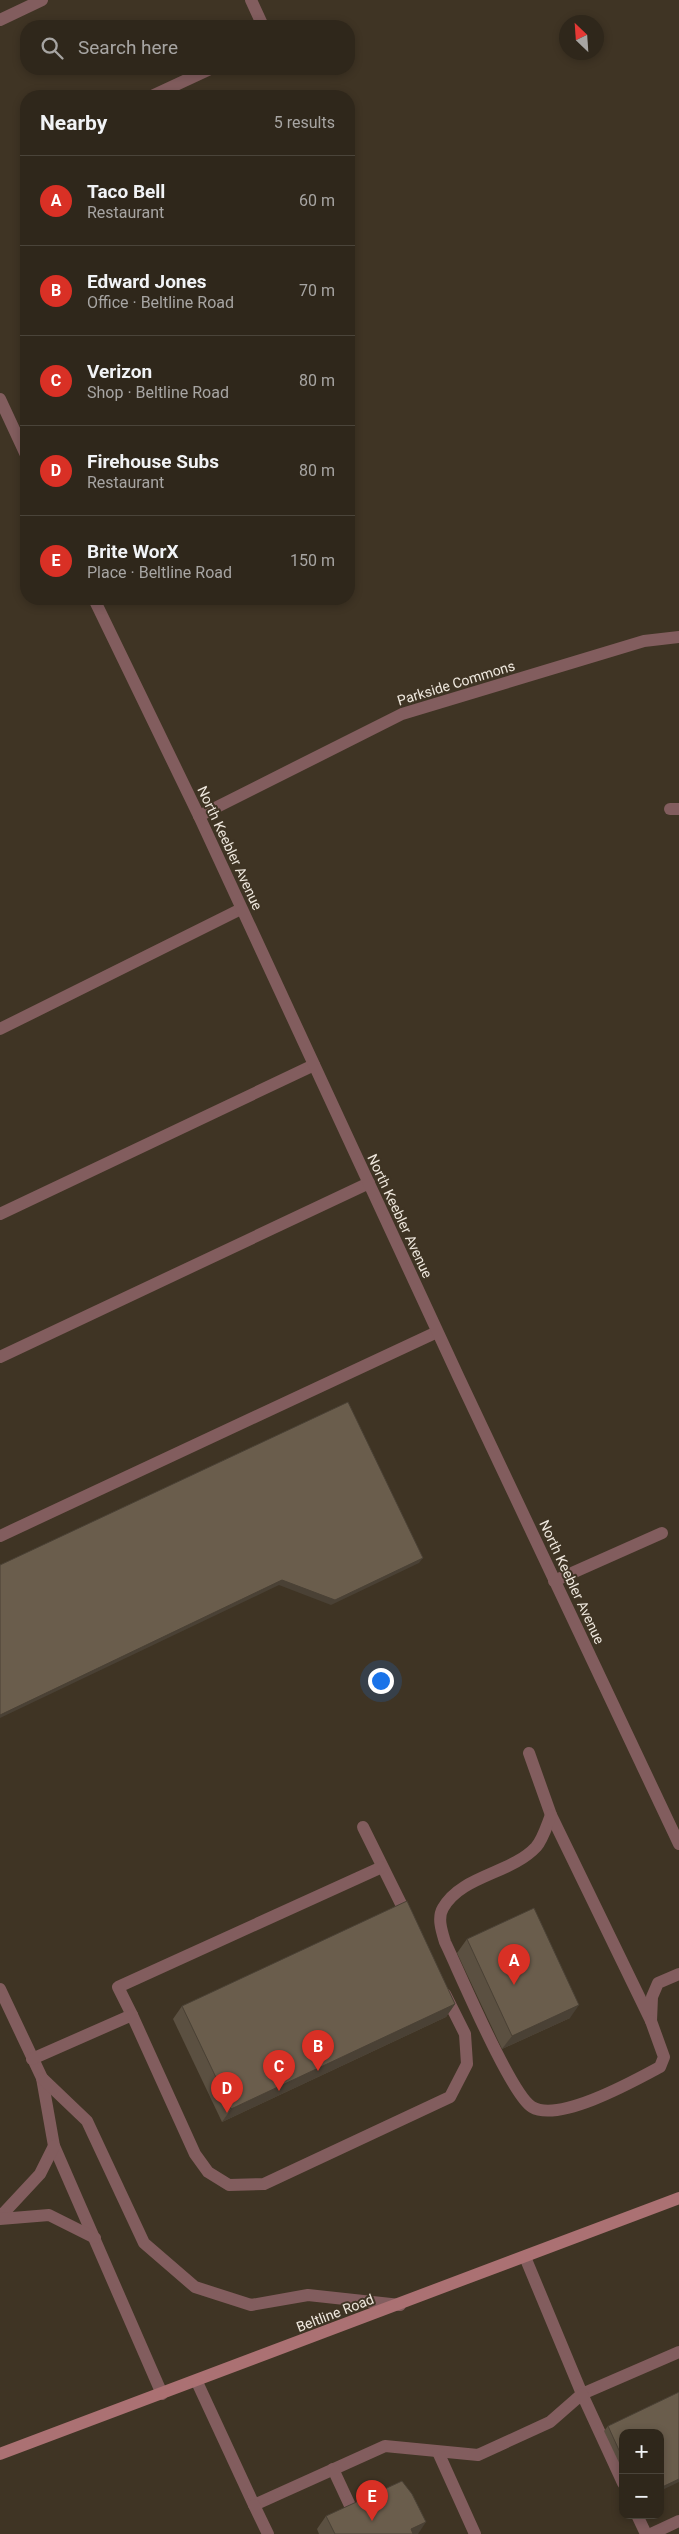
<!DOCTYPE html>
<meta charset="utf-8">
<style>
body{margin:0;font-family:Roboto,sans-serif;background:#372f24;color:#f1f3f6}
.controls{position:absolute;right:15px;bottom:15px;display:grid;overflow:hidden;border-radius:10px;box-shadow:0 2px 8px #0003}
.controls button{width:45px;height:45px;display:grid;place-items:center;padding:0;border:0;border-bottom:1px solid #4a443a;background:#2f271b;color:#f1f3f6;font:25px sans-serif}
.compass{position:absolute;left:559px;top:15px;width:45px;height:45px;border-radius:50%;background:#2f271b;box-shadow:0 2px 8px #0003;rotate:335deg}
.you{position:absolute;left:380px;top:1680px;width:18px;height:18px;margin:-12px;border:4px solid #fff;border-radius:50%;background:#1a73e8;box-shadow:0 0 0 8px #1a73e833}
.badge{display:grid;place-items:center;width:32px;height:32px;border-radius:50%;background:#d93025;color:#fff;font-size:16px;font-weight:700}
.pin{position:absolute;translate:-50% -41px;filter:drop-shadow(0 1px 2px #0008)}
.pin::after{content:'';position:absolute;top:26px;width:18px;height:15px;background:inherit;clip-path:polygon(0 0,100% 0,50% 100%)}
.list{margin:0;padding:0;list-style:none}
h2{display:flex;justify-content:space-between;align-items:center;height:65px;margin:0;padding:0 20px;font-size:21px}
h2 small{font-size:16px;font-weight:400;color:#a7a5a3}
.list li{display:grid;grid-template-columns:32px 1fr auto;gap:15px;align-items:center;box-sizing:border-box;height:90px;padding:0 20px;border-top:1px solid #4a443a}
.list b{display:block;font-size:19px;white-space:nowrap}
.list p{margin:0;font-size:16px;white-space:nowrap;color:#a7a5a3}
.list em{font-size:16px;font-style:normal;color:#a7a5a3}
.icon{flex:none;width:28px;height:28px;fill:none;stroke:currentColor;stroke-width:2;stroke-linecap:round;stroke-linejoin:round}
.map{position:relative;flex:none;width:679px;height:2534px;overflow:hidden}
.search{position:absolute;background:#2f271b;box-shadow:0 2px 8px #0003;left:20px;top:20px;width:335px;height:55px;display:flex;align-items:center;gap:12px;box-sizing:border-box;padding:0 18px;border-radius:20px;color:#a7a5a3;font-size:19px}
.panel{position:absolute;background:#2f271b;box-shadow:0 2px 8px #0003;left:20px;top:90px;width:335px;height:515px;border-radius:20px}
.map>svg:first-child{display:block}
</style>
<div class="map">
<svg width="679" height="2534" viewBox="0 0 679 2534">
<rect width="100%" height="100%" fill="#3f3424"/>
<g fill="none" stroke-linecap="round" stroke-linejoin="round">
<g stroke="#825d5e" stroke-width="12">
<path d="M251,0L263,26"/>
<path d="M152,96L210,69"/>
<path d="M670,809H679"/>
<path d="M0,1029L241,909"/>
<path d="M0,1214L314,1065"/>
<path d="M0,1357L369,1183"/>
<path d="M0,1536L437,1332"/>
<path d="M554,1581L662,1533"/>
<path d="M529,1753L551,1815L651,2021L652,1997L658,1983L679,1974"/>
<path d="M551,1815C547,1825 543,1839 536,1847C511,1874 462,1875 443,1908C437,1918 442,1932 445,1942C459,1971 511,2095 532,2107C559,2123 634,2081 660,2067L664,2057L651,2021"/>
<path d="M363,1827L408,1918"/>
<path d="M0,1989L42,2078L54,2146L162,2394"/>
<path d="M132,2015L118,1987L382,1867"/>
<path d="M32,2059L132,2015L195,2154L208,2172L229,2185L264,2184L450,2097L467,2064L465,2034L445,1994"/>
<path d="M42,2078L87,2121L144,2243L195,2287L251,2305L308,2295L400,2305"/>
<path d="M0,2217L40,2174L54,2146"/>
<path d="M0,2219L49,2215L95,2238"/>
<path d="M525,2257L582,2394L679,2352"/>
<path d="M197,2382L254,2505L385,2446L478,2455L550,2422L582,2394L623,2483"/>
<path d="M438,2452L475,2534"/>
<path d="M333,2469L353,2512"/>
<path d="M254,2505L268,2534"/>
<path d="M637,2515L646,2534"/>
<path d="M651,2534L679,2521"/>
</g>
<g stroke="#825d5e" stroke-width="12">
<path d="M0,20L42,0"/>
<path d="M199,816L402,714L644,641L679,637"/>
</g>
<g stroke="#825d5e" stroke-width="12">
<path d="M0,399L26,455"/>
<path d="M94,599L199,816L459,1378L679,1844"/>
</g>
<path stroke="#ab7173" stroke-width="12" d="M0,2454L679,2198"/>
</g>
<g fill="#5b5041">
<path d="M467,1939L570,2018L502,2049L457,1953Z"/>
<path d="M455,2004L446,2017L222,2122L173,2019L182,2006Z"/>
<path d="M608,2426L623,2433V2471L604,2431Z"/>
<path d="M326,2516L418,2534H319L317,2529Z"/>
</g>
<g fill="#4a4135">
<path d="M423,1558L419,1563L331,1605L279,1585L0,1718V1715L282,1580Z"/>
<path d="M455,2004L446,2017L222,2122L231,2109Z"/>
<path d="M579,2005L570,2018L502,2049L512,2036Z"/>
<path d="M679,2479V2482L660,2491V2488Z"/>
<path d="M426,2522L418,2534H408L411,2529Z"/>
</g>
<g fill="#6a5d4c" stroke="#4a4135">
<path d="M348,1402L423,1558L335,1600L282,1580L0,1715V1565Z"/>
<path d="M407,1901L455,2004L231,2109L182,2006Z"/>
<path d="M534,1908L579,2005L512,2036L467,1939Z"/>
<path d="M679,2392V2479L660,2488V2433H623V2459L608,2426Z"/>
<path d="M402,2481L412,2494L426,2522L411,2529L413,2534H335L326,2516Z"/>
</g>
<g text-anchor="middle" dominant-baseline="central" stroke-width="4" stroke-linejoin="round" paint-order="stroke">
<g font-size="14" fill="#efe8de" stroke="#3f3424">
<text transform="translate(456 683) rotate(-17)">Parkside Commons</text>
<text transform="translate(230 848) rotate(65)">North Keebler Avenue</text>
<text transform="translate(400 1216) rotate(65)">North Keebler Avenue</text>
<text transform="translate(572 1582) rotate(65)">North Keebler Avenue</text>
<text transform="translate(335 2313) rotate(-21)">Beltline Road</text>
</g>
</g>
</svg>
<div class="controls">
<button>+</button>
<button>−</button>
</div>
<svg class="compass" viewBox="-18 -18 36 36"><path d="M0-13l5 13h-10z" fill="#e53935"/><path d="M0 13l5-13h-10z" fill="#a7a5a3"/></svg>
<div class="you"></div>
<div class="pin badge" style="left:514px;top:1985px">A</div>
<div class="pin badge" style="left:318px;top:2071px">B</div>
<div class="pin badge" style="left:279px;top:2091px">C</div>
<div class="pin badge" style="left:227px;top:2113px">D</div>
<div class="pin badge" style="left:372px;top:2521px">E</div>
<div class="search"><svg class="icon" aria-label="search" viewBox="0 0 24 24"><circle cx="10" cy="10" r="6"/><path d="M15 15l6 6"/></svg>Search here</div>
<section class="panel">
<h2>Nearby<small>5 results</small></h2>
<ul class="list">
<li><span class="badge">A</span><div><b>Taco Bell</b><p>Restaurant</p></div><em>60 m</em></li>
<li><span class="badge">B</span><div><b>Edward Jones</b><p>Office · Beltline Road</p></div><em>70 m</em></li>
<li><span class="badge">C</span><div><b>Verizon</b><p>Shop · Beltline Road</p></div><em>80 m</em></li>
<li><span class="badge">D</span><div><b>Firehouse Subs</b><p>Restaurant</p></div><em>80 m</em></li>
<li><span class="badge">E</span><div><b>Brite WorX</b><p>Place · Beltline Road</p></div><em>150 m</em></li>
</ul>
</section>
</div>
